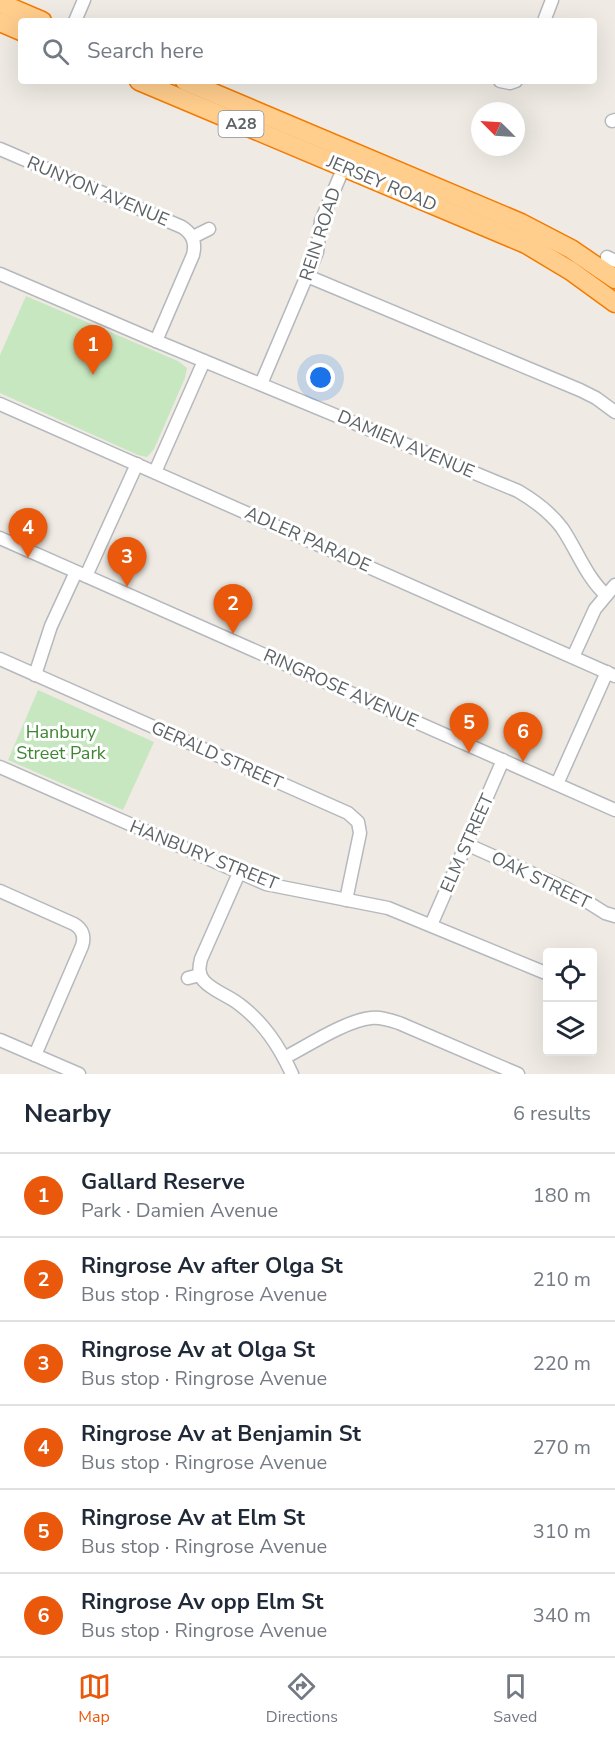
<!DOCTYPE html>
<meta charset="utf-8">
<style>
body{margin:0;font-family:"Nunito Sans",sans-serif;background:#f6f6f7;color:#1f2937}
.controls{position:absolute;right:18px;bottom:18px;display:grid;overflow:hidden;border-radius:6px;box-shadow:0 6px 24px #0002}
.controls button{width:54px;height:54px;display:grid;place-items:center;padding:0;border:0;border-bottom:2px solid #e0e1e3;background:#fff;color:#1f2937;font:30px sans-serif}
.compass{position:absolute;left:471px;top:102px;width:54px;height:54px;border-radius:50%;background:#fff;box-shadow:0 6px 24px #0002;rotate:294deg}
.you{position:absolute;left:321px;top:378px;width:21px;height:21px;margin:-15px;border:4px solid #fff;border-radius:50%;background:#1a73e8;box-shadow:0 0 0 9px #1a73e833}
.badge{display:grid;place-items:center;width:39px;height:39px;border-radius:50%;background:#ea580c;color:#fff;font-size:20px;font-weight:700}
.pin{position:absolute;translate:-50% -50px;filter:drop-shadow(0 2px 3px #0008)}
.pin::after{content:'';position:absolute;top:32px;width:21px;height:18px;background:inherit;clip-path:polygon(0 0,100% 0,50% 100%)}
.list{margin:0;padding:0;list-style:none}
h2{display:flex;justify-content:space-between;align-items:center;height:78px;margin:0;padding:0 24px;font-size:26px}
h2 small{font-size:20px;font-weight:400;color:#747a83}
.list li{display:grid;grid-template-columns:39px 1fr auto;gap:18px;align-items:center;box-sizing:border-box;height:84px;padding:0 24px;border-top:2px solid #e0e1e3}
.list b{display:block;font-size:22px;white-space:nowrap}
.list p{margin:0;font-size:20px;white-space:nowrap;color:#747a83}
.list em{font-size:20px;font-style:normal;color:#747a83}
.icon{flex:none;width:33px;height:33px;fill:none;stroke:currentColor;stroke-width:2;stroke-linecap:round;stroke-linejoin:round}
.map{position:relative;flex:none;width:615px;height:1074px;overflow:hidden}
.search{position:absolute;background:#fff;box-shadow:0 6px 24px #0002;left:18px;right:18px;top:18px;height:66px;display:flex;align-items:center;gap:15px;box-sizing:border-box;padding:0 21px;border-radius:6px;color:#747a83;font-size:22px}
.sheet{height:582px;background:#fff}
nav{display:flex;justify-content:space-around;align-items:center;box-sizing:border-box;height:84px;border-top:2px solid #e0e1e3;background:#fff;font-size:16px;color:#747a83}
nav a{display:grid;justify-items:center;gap:3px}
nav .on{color:#ea580c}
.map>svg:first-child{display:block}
</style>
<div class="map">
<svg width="615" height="1074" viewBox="0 0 615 1074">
<rect width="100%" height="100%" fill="#efebe4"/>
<g fill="#c7e7c0">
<path d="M26,296L178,361L187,368L185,378L154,449L147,457L138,455L0,393V355Z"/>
<path d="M38,690L154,742L123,810L8,760Z"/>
</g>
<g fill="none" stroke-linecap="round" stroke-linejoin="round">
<g stroke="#b5b8bc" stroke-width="15">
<g id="minor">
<path d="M75,21L84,0"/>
<path d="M544,21L552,0"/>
<path d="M500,81L510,83L516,81"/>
<path d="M612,121L615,120"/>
<path d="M0,149L182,227C193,234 196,243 193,255L156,341"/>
<path d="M193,237L209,229"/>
<path d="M607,257L615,261"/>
<path d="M0,274L156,341L518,491C535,501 550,512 562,528C577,550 586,577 606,595"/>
<path d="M307,276L580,390L596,398L615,412"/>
<path d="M261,384L317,252L321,221L346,162"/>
<path d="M0,404L615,676"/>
<path d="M155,472L204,361"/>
<path d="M0,538L615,810"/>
<path d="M86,576L137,464"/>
<path d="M573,657L595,609L615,585"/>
<path d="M0,659L348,813L358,822L360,833L346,900"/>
<path d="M35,675L51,626L76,572"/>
<path d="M0,767L266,884L388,908L548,974"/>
<path d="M557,784L607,672"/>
<path d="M466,844L567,889L605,913L615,916"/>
<path d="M239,873L201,959C199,967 198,974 204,981C213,991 229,996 239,1004C264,1023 279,1046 292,1074"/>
<path d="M0,891L74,924C83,929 85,937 82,946L35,1055"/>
<path d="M431,925L503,760"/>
<path d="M188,978L200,975"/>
<path d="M0,1040L79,1074"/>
<path d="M284,1058C307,1046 347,1020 371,1018C381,1017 390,1020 399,1023L518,1074"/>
</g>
</g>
<g stroke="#f47b00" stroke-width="21">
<g id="highway">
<path d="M0,3L42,21"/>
<path d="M0,22L21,31"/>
<path d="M139,81L526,244L571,271L615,303"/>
<path d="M185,81L521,223L571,249L615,279"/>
</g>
</g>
<use href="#minor" stroke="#fff" stroke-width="12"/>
<use href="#highway" stroke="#ffcd8c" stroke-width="18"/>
</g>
<g text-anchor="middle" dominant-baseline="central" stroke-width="6" stroke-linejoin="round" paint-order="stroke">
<rect fill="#fff" stroke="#8d9193" stroke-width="1.5" x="218.5" y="111" width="45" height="26" rx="4.5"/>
<g font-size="16" font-weight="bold" fill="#5c6265">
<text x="241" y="124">A28</text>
</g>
<g font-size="18" fill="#5c6265" stroke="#fff">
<text transform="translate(382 183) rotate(23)">JERSEY ROAD</text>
<text transform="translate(98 191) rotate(23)">RUNYON AVENUE</text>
<text transform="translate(320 234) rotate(-72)">REIN ROAD</text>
<text transform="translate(406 444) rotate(23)">DAMIEN AVENUE</text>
<text transform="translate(308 539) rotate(24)">ADLER PARADE</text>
<text transform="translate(341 688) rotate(24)">RINGROSE AVENUE</text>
<text transform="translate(217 755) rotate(24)">GERALD STREET</text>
<text transform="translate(467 843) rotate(-66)">ELM STREET</text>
<text transform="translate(204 855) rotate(22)">HANBURY STREET</text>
<text transform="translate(541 880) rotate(26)">OAK STREET</text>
</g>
<g font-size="18" fill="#3e8632" stroke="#fff">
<text x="61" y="732">Hanbury<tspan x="61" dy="21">Street Park</tspan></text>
</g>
</g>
</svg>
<div class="controls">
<button><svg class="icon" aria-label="locate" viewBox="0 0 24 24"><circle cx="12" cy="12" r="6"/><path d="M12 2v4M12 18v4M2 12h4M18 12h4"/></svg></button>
<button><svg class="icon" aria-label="layers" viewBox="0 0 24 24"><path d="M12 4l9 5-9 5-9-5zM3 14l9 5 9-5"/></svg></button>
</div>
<svg class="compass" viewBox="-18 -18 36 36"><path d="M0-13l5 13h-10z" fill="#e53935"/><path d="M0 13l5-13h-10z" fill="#747a83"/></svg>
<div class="you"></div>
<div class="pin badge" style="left:93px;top:375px">1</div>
<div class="pin badge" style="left:233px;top:634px">2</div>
<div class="pin badge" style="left:127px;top:587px">3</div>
<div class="pin badge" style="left:28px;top:558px">4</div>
<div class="pin badge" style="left:469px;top:753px">5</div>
<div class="pin badge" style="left:523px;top:762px">6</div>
<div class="search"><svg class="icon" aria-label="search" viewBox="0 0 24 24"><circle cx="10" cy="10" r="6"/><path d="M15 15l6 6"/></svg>Search here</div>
</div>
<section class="sheet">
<h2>Nearby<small>6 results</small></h2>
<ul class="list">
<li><span class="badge">1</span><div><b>Gallard Reserve</b><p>Park · Damien Avenue</p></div><em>180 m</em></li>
<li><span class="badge">2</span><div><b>Ringrose Av after Olga St</b><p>Bus stop · Ringrose Avenue</p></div><em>210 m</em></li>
<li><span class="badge">3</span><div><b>Ringrose Av at Olga St</b><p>Bus stop · Ringrose Avenue</p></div><em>220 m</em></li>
<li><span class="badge">4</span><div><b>Ringrose Av at Benjamin St</b><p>Bus stop · Ringrose Avenue</p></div><em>270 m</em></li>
<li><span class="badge">5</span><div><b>Ringrose Av at Elm St</b><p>Bus stop · Ringrose Avenue</p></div><em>310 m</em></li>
<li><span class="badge">6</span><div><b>Ringrose Av opp Elm St</b><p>Bus stop · Ringrose Avenue</p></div><em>340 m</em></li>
</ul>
</section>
<nav>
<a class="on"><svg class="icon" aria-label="map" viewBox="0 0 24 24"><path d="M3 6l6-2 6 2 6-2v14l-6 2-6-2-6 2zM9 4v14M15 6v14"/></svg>Map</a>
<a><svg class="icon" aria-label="directions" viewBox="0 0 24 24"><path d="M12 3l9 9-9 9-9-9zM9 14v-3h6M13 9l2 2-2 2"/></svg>Directions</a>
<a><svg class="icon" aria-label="saved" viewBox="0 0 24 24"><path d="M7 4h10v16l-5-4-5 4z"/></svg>Saved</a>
</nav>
